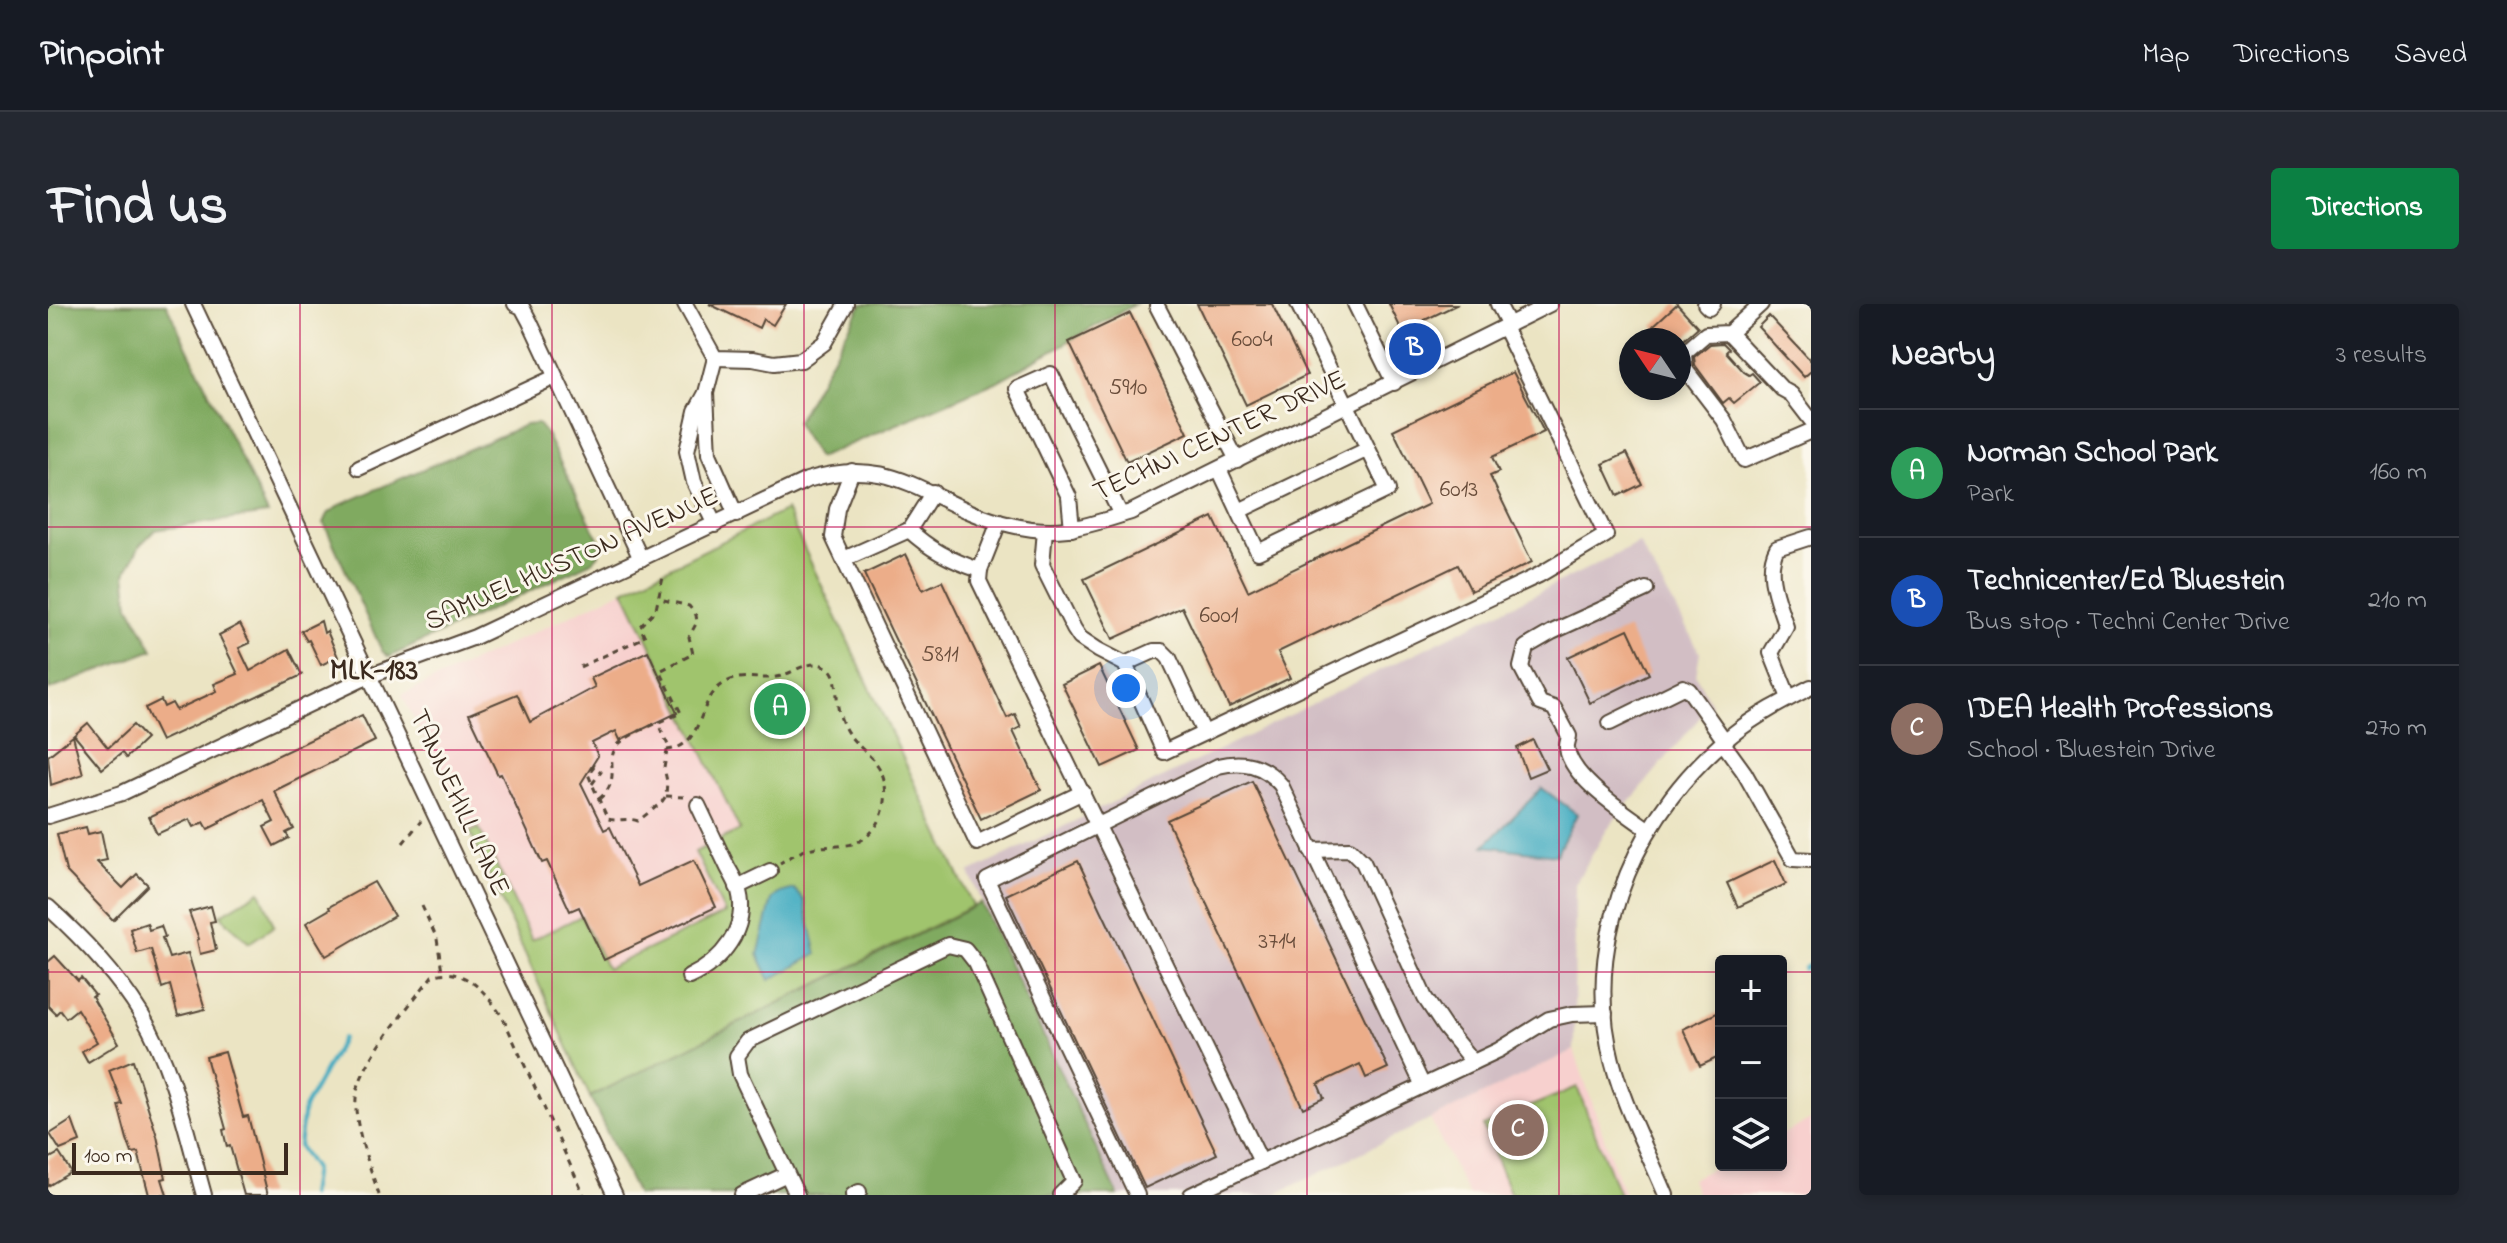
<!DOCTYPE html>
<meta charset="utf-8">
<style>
body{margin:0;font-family:"Indie Flower",sans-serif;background:#242831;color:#f1f3f6}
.controls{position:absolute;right:24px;bottom:24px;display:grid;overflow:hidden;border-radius:8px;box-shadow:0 4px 12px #0003}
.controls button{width:72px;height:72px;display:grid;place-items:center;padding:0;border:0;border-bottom:2px solid #363941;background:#171b24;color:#f1f3f6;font:40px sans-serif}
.compass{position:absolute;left:1571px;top:24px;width:72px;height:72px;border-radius:50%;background:#171b24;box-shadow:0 4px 12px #0003;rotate:305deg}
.scale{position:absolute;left:24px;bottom:20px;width:216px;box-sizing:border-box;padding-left:8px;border:4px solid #3b2a1e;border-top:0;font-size:22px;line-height:28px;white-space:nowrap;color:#3b2a1e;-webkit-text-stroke:6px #fbf7ec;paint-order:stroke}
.you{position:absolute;left:1078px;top:384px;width:28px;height:28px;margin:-20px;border:6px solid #fff;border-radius:50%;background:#1a73e8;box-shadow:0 0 0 12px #1a73e833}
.badge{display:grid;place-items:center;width:52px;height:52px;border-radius:50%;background:#0b8043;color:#fff;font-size:26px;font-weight:700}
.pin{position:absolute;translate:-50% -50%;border:4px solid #fff;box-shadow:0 2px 8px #0006}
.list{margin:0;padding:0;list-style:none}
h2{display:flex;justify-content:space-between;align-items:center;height:104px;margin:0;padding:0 32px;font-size:34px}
h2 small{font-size:26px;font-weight:400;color:#9ea1a6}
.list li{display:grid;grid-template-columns:52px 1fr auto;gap:24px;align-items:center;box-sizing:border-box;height:128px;padding:0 32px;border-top:2px solid #363941}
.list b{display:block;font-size:30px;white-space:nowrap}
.list p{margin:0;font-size:26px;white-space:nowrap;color:#9ea1a6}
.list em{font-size:26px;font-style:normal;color:#9ea1a6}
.icon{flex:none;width:44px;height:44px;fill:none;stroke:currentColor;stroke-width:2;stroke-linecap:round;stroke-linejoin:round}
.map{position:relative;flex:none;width:1763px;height:891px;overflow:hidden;border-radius:8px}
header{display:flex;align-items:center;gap:48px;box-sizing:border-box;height:112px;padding:0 40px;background:#171b24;border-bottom:2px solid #363941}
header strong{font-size:38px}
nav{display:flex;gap:44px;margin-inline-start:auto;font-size:28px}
.intro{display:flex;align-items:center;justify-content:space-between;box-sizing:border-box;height:192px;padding:0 48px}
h1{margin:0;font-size:56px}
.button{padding:20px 36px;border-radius:8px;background:#0b8043;color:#fff;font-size:28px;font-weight:700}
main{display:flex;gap:48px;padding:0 48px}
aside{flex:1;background:#171b24;border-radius:8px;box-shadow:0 4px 12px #0003}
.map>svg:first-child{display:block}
</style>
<header>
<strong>Pinpoint</strong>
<nav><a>Map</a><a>Directions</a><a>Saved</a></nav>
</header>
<div class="intro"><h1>Find us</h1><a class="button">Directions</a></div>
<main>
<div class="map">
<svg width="1763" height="891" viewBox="0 0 1763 891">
<rect width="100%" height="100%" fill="#fbf7ec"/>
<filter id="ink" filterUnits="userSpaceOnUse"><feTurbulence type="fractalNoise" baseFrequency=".0125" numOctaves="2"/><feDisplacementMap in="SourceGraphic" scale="16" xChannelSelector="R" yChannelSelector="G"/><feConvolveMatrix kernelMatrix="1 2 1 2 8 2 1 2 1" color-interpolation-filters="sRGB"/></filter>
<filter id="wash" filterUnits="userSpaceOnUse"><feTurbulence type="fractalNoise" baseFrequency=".006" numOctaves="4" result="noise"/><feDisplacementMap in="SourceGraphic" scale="32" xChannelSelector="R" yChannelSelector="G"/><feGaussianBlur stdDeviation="1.8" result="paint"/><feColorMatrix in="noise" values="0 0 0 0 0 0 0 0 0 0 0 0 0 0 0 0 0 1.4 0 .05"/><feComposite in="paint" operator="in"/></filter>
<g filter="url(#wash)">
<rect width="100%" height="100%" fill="#ebe4c3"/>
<g fill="#f7d0ce">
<path d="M576,286L692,526L677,609L559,665L484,636L431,524L422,528L354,391Z"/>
<path d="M1526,746L1576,891H1420L1382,815Z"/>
<path d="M1763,816V891H1649L1643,875L1673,860L1733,861V831Z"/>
</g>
<path fill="#d2bec4" d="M1591,239L1652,348L1648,371L1663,400L1560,524L1527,580L1526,746L1226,891H1070L921,569Z"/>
<g fill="#a0c46d" stroke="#6e7746" stroke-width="2">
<path d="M738,206L925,602L542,793L422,528L431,524L484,636L533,612L559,665L677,609L647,548L692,526L576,286Z"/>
<path d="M212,587L226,622L201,639L172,611Z"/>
<path d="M1529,783L1571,891H1463L1435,822Z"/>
</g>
<g fill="#80aa60" stroke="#5e6a3f" stroke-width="2">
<path d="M0,0H118L220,210L107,226L92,241L77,270L81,301L105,346L1,386Z"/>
<path d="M814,0H1087L948,78L770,154L748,119Z"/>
<path d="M490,120L498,130L551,236V250L544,258L341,353L334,347L276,219L280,210L292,201L477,121Z"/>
<path d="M933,599L1070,891H589L542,793Z"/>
</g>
<g fill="#42acc1" stroke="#3e6b70" stroke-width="2">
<path d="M1494,484L1529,510L1508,551L1436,542Z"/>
<path d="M746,585L756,596L769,650L722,676L710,651L724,595L732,589Z"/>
</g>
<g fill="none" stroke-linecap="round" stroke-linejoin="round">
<g stroke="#42acc1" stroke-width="4">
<path d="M1756,665L1763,659"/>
<path d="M262,891L266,865L251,842L256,804L295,734"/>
</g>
</g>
<g id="blocks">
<g fill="#ecad89">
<path d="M661,0H738L725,21L715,15L711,24Z"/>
<path d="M1149,0H1224L1259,71L1198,101Z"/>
<path d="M1341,0H1410L1354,27Z"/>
<path d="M1629,0L1650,23L1631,40V36H1618L1605,22Z"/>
<path d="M1082,9L1140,129L1079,158L1021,38Z"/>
<path d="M1721,12L1763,57V67L1756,73L1710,23Z"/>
<path d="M1675,39L1681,45L1678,48L1696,68L1701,71L1704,69L1712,78L1686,99L1681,94L1675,99L1647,61L1646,53L1662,40Z"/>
<path d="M1465,68L1496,128L1444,153L1451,168L1442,172L1484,258L1423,287L1410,261L1230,348L1242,374L1181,403L1134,303L1065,335L1036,275L1165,213L1200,287L1298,240L1381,200L1345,126Z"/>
<path d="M1579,149L1594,180L1570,192L1555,160Z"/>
<path d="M858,250L875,286L894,277L959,414L967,410L973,423L965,427L993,486L933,515L816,270Z"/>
<path d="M273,317L276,329L279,327L290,353L273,361L261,336L259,337L253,327Z"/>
<path d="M192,320L202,339L191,344L202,367L241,345L254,371L113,437L97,404L113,396L116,403L124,399L128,406L169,387L166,380L190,370L171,331Z"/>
<path d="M1580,325L1601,370L1542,399L1520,353Z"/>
<path d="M600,347L629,409L572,436L568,427L544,439L550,452L533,479L556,526L562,523L590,582L646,556L668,603L556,656L531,603L522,607L499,557L494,559L453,470L450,471L421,410L469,390L482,418L547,383L543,374Z"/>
<path d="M1051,362L1091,446L1054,463L1014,380Z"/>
<path d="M314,411L327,437L226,487L246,525L238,529L241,534L226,542L216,523L226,518L215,496L171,517L172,519L160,525L156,518L146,523L142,515L109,530L101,513Z"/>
<path d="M40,419L60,444L85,421L98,435L78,454L74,449L54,465L26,431Z"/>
<path d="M25,432L35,470L3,481L0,452Z"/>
<path d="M1485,436L1499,465L1480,473L1469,444Z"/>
<path d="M1204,477L1340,764L1318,774L1312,760L1270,780L1276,794L1255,804L1119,516Z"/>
<path d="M38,523L40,530L53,527L59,556L49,558L75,584L89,570L100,581L65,616L18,567L9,530Z"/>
<path d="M1727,556L1738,580L1690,603L1679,579Z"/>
<path d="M1030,557L1169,850L1097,884L958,591Z"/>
<path d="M326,578L346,612L278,652L258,619L282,605L281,603Z"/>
<path d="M163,602L167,617L162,618L168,646L152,650L149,636L151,635L141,608Z"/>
<path d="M99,619L101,626L113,622L117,633L114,634L121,654L140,649L157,705L130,712L122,681L114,684L103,645L89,649L82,625Z"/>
<path d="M7,652L30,677L33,674L47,691L44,693L71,739L40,758L34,747L49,738L29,705L18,714L12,706L8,710L0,702V658Z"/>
<path d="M1673,707V752L1652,762L1635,725Z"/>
<path d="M177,748L195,813L200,812L220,891H196L182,842L179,843L175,826L178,825L158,753Z"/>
<path d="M85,756L109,832L118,874L114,875L119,891H101L90,848L84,849L79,835L70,801L74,800L61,766Z"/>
<path d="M24,816L32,838L12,846L2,830Z"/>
<path d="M11,849L23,868L0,882V855Z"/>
</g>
</g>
</g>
<g filter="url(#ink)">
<use href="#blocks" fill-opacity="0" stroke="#554637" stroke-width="2"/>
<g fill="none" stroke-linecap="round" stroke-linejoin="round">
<g stroke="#554637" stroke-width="18">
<g id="minor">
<path d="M145,0L567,891"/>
<path d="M467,0L474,3L482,18L593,255"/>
<path d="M637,0L667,54L705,55L726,59L753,56L776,39L798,0"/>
<path d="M1307,0L1346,79"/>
<path d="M1450,0L1461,21"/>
<path d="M1657,0L1661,4L1665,0"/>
<path d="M1713,0L1681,29L1658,30L1636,49L1637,65L1676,116L1696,156L1763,127"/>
<path d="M1109,2L1189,156"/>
<path d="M1681,29L1734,85L1743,90L1763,116"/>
<path d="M658,89L661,150L688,211"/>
<path d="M311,164L507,73"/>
<path d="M1171,165L1210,248L1340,186L1250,0"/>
<path d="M804,167L789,205L785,233L929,539L1035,488"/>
<path d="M1191,207L1320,145"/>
<path d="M951,218L932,266L931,277L1213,858"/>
<path d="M667,221L646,178L639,147L648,107L658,89L667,54"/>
<path d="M1024,225L1021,193L969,85L1003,70L1073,211"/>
<path d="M861,226C881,245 906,258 932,266"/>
<path d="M997,226L994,261L1026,325L1032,334L1050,346L1077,360L1116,448L1491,271L1558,231L1456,23"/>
<path d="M796,255L861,226L885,188"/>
<path d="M1598,285L1504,328L1478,343L1473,363L1492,399L1506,404L1521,432C1521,434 1518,442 1519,444C1522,474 1578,509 1601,526"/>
<path d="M1077,360L1106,347H1114L1121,354L1156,429"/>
<path d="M1741,394L1723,349L1738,323C1730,297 1716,269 1729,244L1763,233"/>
<path d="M1562,419L1635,383L1641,386L1677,437"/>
<path d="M1675,439L1696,468L1745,555L1763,556"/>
<path d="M0,512L74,489L321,372L427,333L759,176C851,147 882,203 963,221C1012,233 1038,222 1083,208L1502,0"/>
<path d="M1263,546L1302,545L1315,558L1377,694L1397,724L1425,758"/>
<path d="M689,583L722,567"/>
<path d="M0,603C35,635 68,669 93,710C126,764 139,831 156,891"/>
<path d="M641,673C673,658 701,625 691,587C689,579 684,571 680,564C670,543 660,522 650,501"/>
<path d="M694,891L737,871"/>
<path d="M749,891L692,770L689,752L700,737L900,641L917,645L928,659L1026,877L1012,891"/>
<path d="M805,891L811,888"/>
<path d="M1089,891L939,576L1170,462C1195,456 1215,460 1233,481L1375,782"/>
<path d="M1143,891L1451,746L1501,715L1524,710L1557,709"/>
<path d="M1618,891C1598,843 1571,794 1561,743C1537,626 1593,503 1685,430C1709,411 1736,397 1763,383"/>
</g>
</g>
<g stroke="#554637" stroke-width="3" stroke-dasharray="6 6" stroke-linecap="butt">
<path d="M532,363L597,333L592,322L608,305L616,269"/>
<path d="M619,446C657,442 648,397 675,380C693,368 709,377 728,373C742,371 753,360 768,360C793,362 787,385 790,403C791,410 794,419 798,426C806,440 821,449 830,462C842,479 839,509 826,525C810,545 793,541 771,543C757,544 744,552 732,559"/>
<path d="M544,480L553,468L546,462L540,470C546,485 553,500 560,515C570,518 579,513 590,517L613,499L618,492L619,477L616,464L620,441L610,420"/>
<path d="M618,492L637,493"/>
<path d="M551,495C575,475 556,458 569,442C578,430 618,416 633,409L612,367L645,350L641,333L649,318L648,311L641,302L612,295"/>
<path d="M355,539L373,517"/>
<path d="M374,602L389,635L394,667"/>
<path d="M331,891C322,862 306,824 308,794C310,760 363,700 384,672C416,660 441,691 456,716L536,891"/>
</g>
<use href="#minor" stroke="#fff" stroke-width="14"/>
</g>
</g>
<path fill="none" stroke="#c2185b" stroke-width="2" stroke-opacity="0.55" d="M252,0V891M504,0V891M756,0V891M1007,0V891M1259,0V891M1511,0V891M0,223H1763M0,446H1763M0,668H1673M1733,668H1763"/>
<g text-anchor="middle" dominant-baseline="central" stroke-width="6" stroke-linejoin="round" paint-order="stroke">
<g font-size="24" fill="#674b39">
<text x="1204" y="36">6004</text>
<text x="1080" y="84">5910</text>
<text x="1411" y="186">6013</text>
<text x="1171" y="312">6001</text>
<text x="892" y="351">5811</text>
<text x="1229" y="638">3714</text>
</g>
<g font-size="28" fill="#3b2a1e" stroke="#fbf7ec">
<text transform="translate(1172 133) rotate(-25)">TECHNI CENTER DRIVE</text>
<text transform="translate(524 256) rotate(-24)">SAMUEL HUSTON AVENUE</text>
<text transform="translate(410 499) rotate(65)">TANNEHILL LANE</text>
</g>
<g font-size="30" font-weight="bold" fill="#3b2a1e" stroke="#fbf7ec">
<text x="326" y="368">MLK-183</text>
</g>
</g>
</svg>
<div class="controls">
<button>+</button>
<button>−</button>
<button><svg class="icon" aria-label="layers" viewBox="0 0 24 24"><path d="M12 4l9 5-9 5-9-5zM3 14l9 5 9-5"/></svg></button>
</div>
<svg class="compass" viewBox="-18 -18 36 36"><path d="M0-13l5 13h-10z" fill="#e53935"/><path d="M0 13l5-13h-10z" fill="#9ea1a6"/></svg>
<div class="scale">100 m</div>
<div class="you"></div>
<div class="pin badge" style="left:732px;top:405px;background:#2e9e5b">A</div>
<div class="pin badge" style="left:1367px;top:45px;background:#1a4fb4">B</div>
<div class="pin badge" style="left:1470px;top:826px;background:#8d6e63">C</div>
</div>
<aside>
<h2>Nearby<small>3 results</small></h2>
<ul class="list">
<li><span class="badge" style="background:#2e9e5b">A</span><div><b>Norman School Park</b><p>Park</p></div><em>160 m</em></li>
<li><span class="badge" style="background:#1a4fb4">B</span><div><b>Technicenter/Ed Bluestein</b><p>Bus stop · Techni Center Drive</p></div><em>210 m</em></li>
<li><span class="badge" style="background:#8d6e63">C</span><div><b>IDEA Health Professions</b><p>School · Bluestein Drive</p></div><em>270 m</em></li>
</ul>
</aside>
</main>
